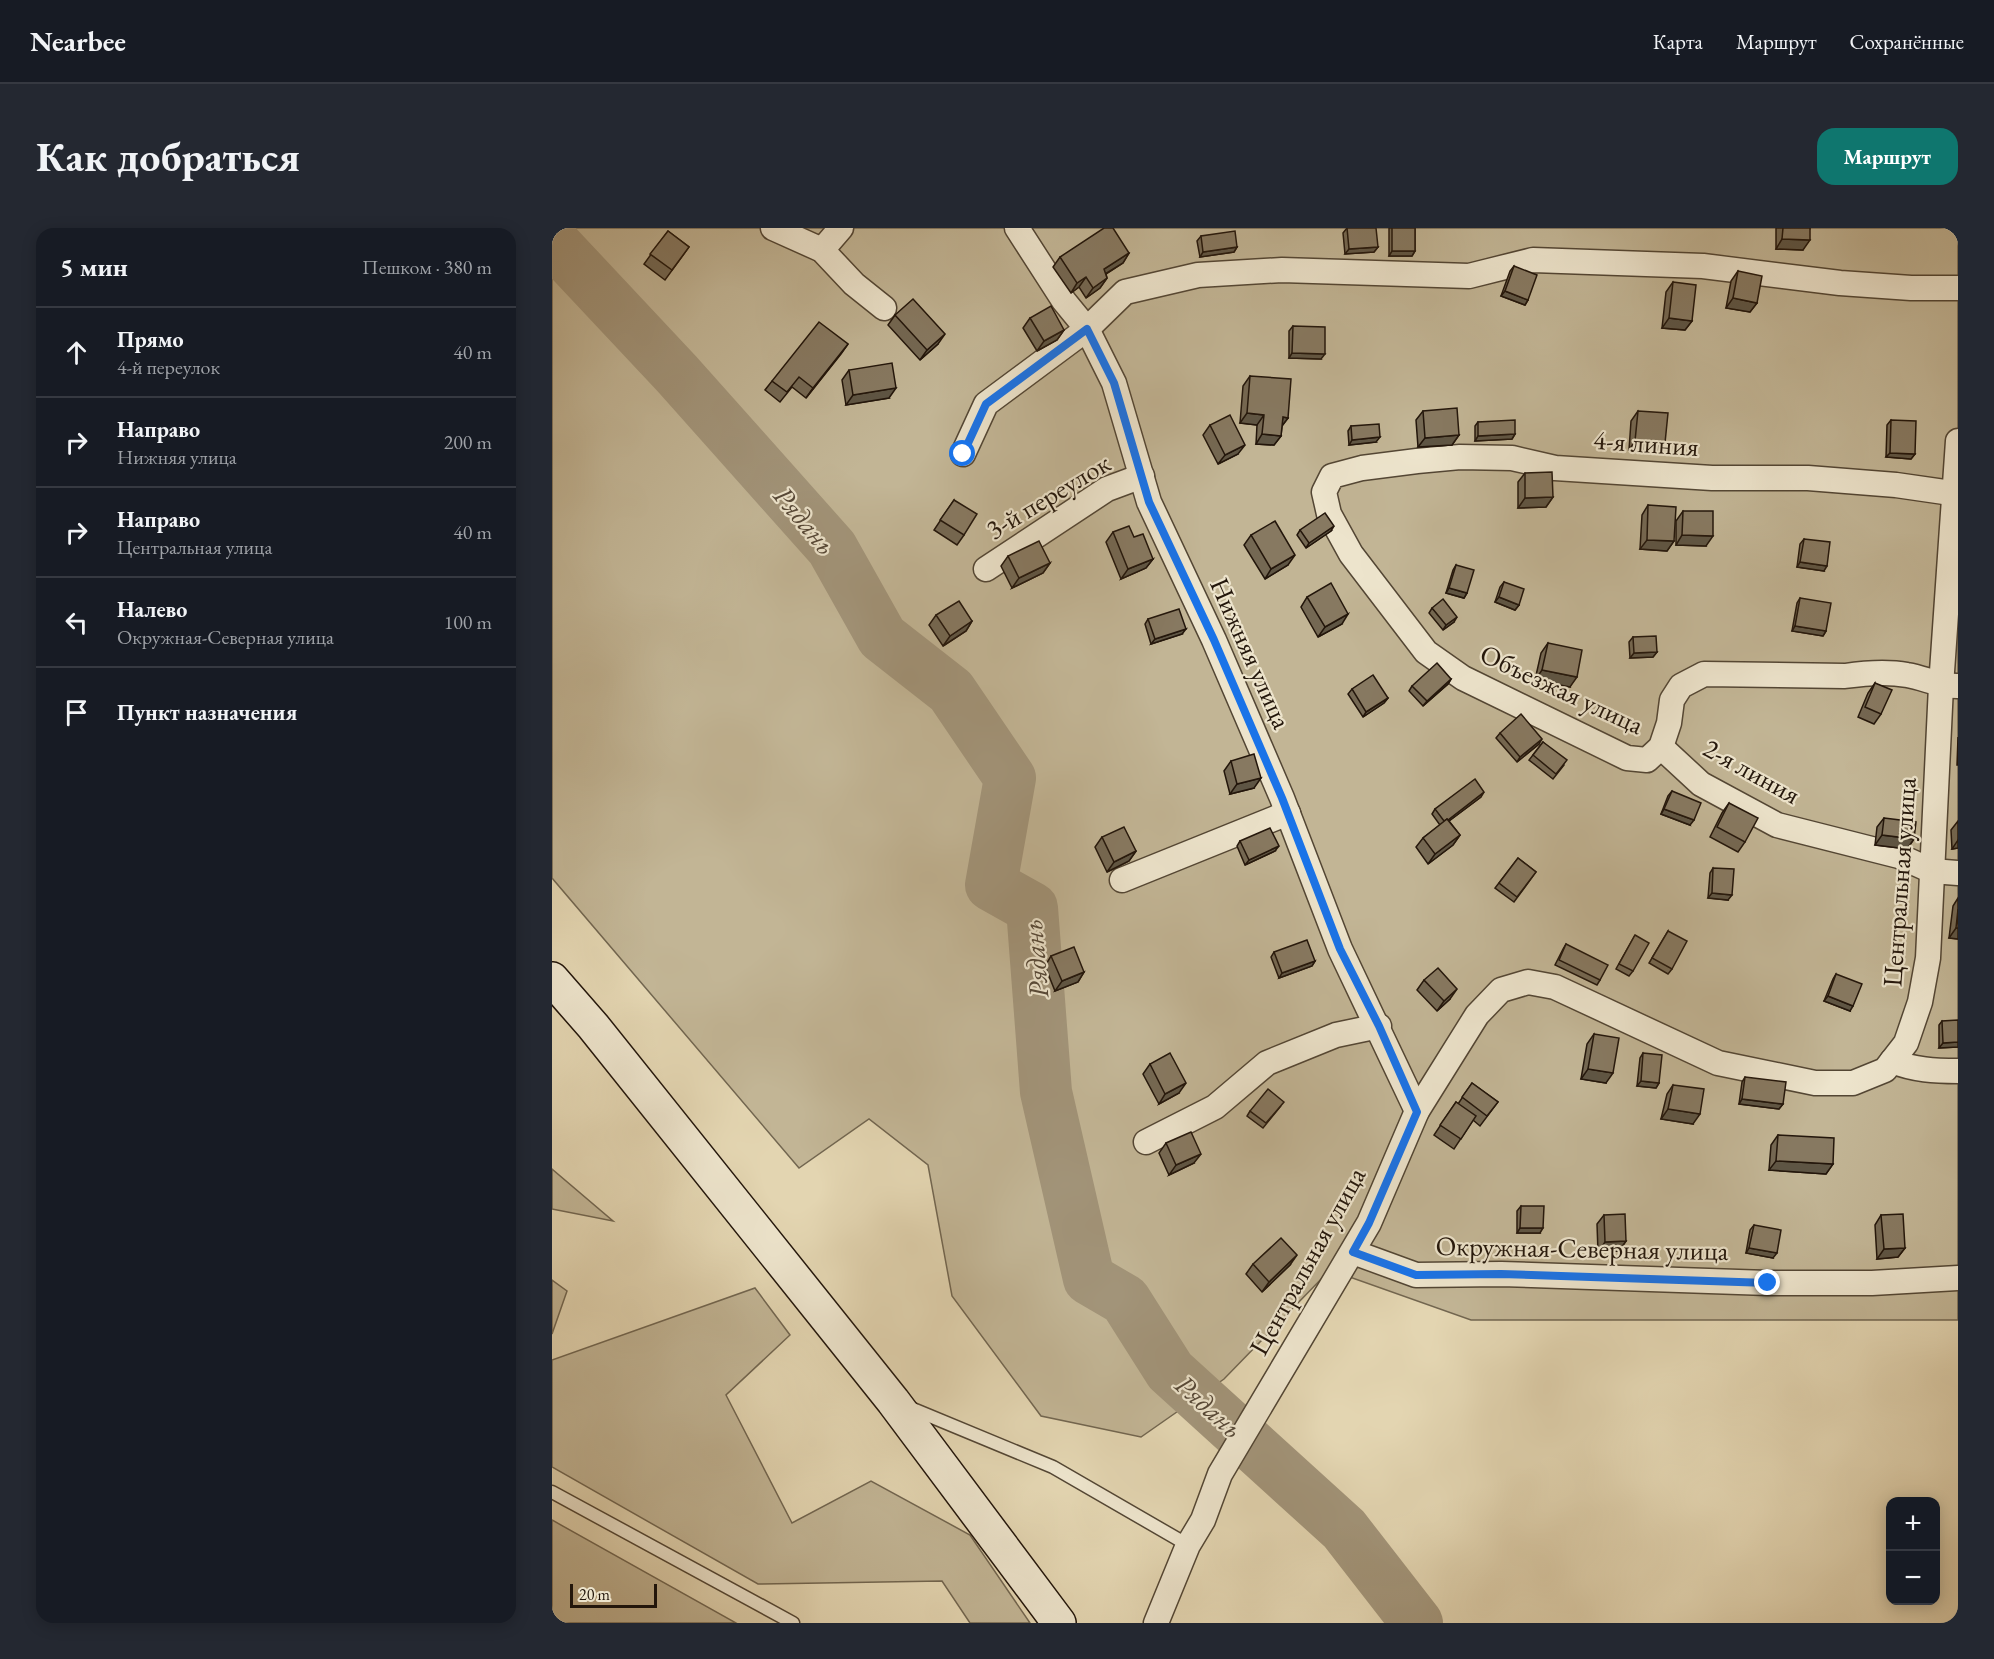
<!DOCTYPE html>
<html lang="ru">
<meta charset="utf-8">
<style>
body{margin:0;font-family:"EB Garamond",serif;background:#242831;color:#f1f3f6}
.controls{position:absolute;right:18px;bottom:18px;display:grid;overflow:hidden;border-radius:12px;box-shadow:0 3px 15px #0003}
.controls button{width:54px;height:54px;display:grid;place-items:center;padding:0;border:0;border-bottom:2px solid #363941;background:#171b24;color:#f1f3f6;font:30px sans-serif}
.scale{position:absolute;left:18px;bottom:15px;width:87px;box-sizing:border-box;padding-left:6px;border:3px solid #23160b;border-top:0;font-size:16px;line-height:21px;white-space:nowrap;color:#23160b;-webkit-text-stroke:4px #ede4cc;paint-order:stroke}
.stop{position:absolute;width:18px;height:18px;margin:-14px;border:4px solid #1a73e8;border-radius:50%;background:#fff}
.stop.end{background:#1a73e8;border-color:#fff;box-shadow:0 2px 6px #0008}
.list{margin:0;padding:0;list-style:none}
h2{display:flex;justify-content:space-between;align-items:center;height:78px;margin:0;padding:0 24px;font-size:26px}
h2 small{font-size:20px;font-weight:400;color:#9ea1a6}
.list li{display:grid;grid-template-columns:39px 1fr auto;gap:18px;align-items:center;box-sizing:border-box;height:90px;padding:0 24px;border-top:2px solid #363941}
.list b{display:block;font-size:22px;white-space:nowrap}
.list p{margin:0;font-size:20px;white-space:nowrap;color:#9ea1a6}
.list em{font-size:20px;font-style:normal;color:#9ea1a6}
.icon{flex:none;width:33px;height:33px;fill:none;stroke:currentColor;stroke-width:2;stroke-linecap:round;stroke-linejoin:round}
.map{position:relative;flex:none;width:1406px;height:1395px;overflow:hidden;border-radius:18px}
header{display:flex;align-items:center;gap:36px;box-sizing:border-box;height:84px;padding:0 30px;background:#171b24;border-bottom:2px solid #363941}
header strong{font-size:28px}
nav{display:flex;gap:33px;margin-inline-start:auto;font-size:21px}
.intro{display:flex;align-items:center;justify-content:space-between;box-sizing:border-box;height:144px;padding:0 36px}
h1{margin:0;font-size:42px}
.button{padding:15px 27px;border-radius:18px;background:#0f766e;color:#fff;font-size:21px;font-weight:700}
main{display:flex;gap:36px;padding:0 36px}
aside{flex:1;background:#171b24;border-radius:18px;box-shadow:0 3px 15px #0003}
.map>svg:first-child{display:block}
</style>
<header>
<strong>Nearbee</strong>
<nav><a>Карта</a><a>Маршрут</a><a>Сохранённые</a></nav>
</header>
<div class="intro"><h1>Как добраться</h1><a class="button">Маршрут</a></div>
<main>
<aside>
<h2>5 мин<small>Пешком · 380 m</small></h2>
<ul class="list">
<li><svg class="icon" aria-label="ahead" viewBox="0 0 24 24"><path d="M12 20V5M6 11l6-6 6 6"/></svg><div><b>Прямо</b><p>4-й переулок</p></div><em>40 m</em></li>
<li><svg class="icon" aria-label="right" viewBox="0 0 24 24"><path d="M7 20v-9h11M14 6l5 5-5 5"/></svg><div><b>Направо</b><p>Нижняя улица</p></div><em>200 m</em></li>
<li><svg class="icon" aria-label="right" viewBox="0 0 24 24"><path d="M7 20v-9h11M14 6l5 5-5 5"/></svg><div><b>Направо</b><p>Центральная улица</p></div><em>40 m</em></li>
<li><svg class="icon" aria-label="left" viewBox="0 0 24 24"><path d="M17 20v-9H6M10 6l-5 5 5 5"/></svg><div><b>Налево</b><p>Окружная-Северная улица</p></div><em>100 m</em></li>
<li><svg class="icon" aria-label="arrive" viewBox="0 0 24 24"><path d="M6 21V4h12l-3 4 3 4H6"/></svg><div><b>Пункт назначения</b></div></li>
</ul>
</aside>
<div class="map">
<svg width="1406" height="1395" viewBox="0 0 1406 1395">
<rect width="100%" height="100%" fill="#e3d5b1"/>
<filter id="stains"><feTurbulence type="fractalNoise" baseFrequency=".00333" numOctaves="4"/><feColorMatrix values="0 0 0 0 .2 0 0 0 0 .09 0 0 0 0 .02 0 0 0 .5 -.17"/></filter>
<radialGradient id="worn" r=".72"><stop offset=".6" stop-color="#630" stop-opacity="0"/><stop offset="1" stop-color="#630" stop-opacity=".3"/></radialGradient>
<g fill="#c2b595" stroke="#726650" stroke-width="1.5">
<path d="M0,0H1406V1092H919L778,1042L672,1151L589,1209L489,1188L400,1068L376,937L317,891L247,940L0,650Z"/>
<path d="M0,941L61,993L0,981Z"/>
<path d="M0,1052L15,1063L0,1106Z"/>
<path d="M203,1060L238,1107L174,1167L240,1295L319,1253L418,1307L478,1395H418L390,1353L206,1356L0,1239V1132Z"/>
<path d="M0,1292L184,1395H0Z"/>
</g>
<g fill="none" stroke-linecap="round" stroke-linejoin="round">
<path stroke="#a29479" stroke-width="52" d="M0,17L5,18L125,146L280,320L330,409L399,463L458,550L439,657L480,680L494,864L537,1051L573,1072L618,1143L792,1301L865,1395"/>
<g stroke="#534634" stroke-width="15">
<g id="lane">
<path d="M356,1179L501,1239L636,1317"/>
<path d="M0,1264L241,1395"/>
</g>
</g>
<g stroke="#534634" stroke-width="27">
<g id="street">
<path d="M221,0L270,22L302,56L332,80"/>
<path d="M465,0L512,73L535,101L562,155L597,274L662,412L730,570L788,721L865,883"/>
<path d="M270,22L289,0"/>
<path d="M411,226L434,176L535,101L573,64L646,47L730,42L917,48L981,32L1151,38L1288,55L1359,60H1406"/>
<path d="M434,341L555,261L590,248"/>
<path d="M1405,458C1387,458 1373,450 1355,447C1334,443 1313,445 1293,448L1152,446L1129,458L1120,472L1117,495L1109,519L1095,532L1075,530L911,450L874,424L799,326L777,286L772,264L780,248L810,240L865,233L908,229L960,230L1003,240L1160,250H1256L1344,257L1406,266"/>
<path d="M1109,519L1149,556L1225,597L1347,628L1380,643L1406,645"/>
<path d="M570,652L736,585"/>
<path d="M1340,833C1362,842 1383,843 1406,843"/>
<path d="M594,914L663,879L715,835L784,807L827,798"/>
<path d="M801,1024L864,1047L949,1046L1216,1055H1320L1406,1050"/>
<path d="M604,1395L636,1317L651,1292L668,1246L817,995L865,883L925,787L949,762L976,754L1003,759L1166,835L1263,855H1301L1333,842L1354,815L1368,774L1376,730L1389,458L1406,213"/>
</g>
</g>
<g stroke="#23160b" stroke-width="36">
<path id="secondary" d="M0,751L41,798L341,1173L507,1395"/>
</g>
<use href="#lane" stroke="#ede4cc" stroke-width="12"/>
<use href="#street" stroke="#ede4cc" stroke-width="24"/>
<use href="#secondary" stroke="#ede4cc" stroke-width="33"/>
</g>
<g fill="#746853" stroke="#23160b" stroke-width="1.5">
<path d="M795,0L826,19L822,24L793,26L791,5Z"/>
<path d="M837,0H863V23L860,28H837Z"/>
<path d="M1224,0H1258L1251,22L1224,21Z"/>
<path d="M116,3L137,19L113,52L92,36Z"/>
<path d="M649,8L685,19L682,24L648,29L645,13Z"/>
<path d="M577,25L571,35L554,46L555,50L548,60L534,70L527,59L519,65L501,39L508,29Z"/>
<path d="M962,38L976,72L973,77L949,68L958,43Z"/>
<path d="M1186,43L1205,75L1198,84L1174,80L1179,53Z"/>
<path d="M1121,54L1140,93L1133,102L1110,100L1114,64Z"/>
<path d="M343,87L386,116L368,132L336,97Z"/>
<path d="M478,90L512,102L505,112L485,123L471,100Z"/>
<path d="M741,98L769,131L737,130V103Z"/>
<path d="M296,116L254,170L240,159L228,174L213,162L220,153Z"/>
<path d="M297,142L337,170L294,177L290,152Z"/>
<path d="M698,148L736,190L730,198L729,208L722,217L704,216L705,197L688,195L691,158Z"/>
<path d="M871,183L907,207L900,217L866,219L864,192Z"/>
<path d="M1086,183L1107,225L1077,222L1079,193Z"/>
<path d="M1339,192L1363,226L1359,231L1334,229L1335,197Z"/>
<path d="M926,194L963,206L960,211L923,213V198Z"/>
<path d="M658,197L686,226L666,236L651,207Z"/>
<path d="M799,198L824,214L797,217L796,203Z"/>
<path d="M973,245L1001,269L994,279L966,280V254Z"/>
<path d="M402,272L412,307L405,317L382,302Z"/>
<path d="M1096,277L1122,313L1115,323L1088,321L1090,287Z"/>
<path d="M1131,283L1154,318L1124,317V293Z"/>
<path d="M748,302L779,303L754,320L745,307Z"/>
<path d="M561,304L582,309L601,331L594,340L569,351L554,314Z"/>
<path d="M699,307L736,337L713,351L692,317Z"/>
<path d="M1252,311L1272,343L1245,339L1248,316Z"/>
<path d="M456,328L498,335L491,345L460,360L449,338Z"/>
<path d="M904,337L915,365L912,370L894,365L901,342Z"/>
<path d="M952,354L967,377L963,382L943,374L948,359Z"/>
<path d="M755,369L790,396L766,409L749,379Z"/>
<path d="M1248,370L1274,403L1271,408L1240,403L1245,375Z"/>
<path d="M880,380L902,394L891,402L877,385Z"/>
<path d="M384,387L420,393L414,403L391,418L377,397Z"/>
<path d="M596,391L630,406L599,416L593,396Z"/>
<path d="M1081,409L1105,424L1101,429L1078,430L1077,414Z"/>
<path d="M996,415L1018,459L983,452L989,425Z"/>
<path d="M899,451L896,456L871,478L857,463L860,458Z"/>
<path d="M1323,455L1329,486L1322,496L1306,489L1316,465Z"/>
<path d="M800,461L836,470L832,475L811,489L796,466Z"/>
<path d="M948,505L987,516L965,534L944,510Z"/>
<path d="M1406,509V537H1405Z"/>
<path d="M991,514L1012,537L1001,551L977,532Z"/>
<path d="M679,533L702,560L678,566L672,543Z"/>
<path d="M1120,563L1138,597L1109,586L1116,568Z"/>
<path d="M929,569L897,593L908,607L901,617L876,636L864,619L871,610L888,597L880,586L883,581Z"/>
<path d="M1177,575L1193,614L1186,624L1158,609L1170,585Z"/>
<path d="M1332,590L1362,611L1355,621L1323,617L1325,599Z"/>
<path d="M1406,593V620L1400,621L1399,602Z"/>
<path d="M550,609L584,623L577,633L555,644L543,619Z"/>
<path d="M688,613L723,623L693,637L685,618Z"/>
<path d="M966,630L984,644L962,674L943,660Z"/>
<path d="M1161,640L1176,672L1156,670L1158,645Z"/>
<path d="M1406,670V711L1397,710L1401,678Z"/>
<path d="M1116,703L1120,741L1116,746L1097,735Z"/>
<path d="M1083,707L1081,743L1077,748L1064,741Z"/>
<path d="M1014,716L1048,752L1045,757L1003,737L1011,721Z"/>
<path d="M722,724L763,733L760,738L727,750L719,729Z"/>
<path d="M499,728L532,744L526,754L503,763L493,738Z"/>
<path d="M1284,746L1298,783L1272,773L1281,751Z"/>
<path d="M872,752L898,771L885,783L865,762Z"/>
<path d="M1390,793L1406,819L1387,820V797Z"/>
<path d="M1042,806L1054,855L1029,851L1035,816Z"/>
<path d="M1091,825L1107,855L1104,860L1085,858L1088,830Z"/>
<path d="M598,836L627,865L607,876L591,846Z"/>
<path d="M1193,849L1231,876L1227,881L1187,876L1190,854Z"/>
<path d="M920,855L946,874L928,898L921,892L902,921L882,907L904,874L906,876Z"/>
<path d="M1121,857L1141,896L1109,891L1115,866Z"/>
<path d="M728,879L711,900L695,888L698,883Z"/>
<path d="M1226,907L1281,936L1274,946L1217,942L1219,917Z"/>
<path d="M614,915L642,935L617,947L607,925Z"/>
<path d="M969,978L988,1005H965V983Z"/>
<path d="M1052,987L1074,1013L1067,1023L1046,1024L1045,996Z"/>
<path d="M1329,987L1353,1020L1346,1029L1325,1031L1323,997Z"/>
<path d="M1202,997L1221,1030L1194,1025L1198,1002Z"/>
<path d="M701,1036L738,1037L710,1064L694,1046Z"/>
</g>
<g fill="#5e5544" stroke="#23160b" stroke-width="1.5">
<path d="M1230,11L1258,12L1251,22L1224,21Z"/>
<path d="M685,19L682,24L648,29L651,24Z"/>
<path d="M826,19L822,24L793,26L797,21Z"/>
<path d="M840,23H863L860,28H837Z"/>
<path d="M577,25L571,35L545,51L552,41Z"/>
<path d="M534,49L527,59L519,65L525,55Z"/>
<path d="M555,50L548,60L534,70L541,60Z"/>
<path d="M953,63L976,72L973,77L949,68Z"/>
<path d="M1181,70L1205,75L1198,84L1174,80Z"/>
<path d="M1117,90L1140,93L1133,102L1110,100Z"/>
<path d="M512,102L505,112L485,123L492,113Z"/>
<path d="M393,106L386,116L368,132L375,122Z"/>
<path d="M296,116L289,126L254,170L261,160Z"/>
<path d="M740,125L773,126L769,131L737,130Z"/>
<path d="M344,160L337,170L294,177L301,167Z"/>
<path d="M695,185L712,187L705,197L688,195Z"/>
<path d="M731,189L736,190L729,199Z"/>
<path d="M710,206L729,208L722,217L704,216Z"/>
<path d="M963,206L960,211L923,213L926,208Z"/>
<path d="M907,207L900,217L866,219L873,210Z"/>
<path d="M828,209L824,214L797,217L800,212Z"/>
<path d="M1083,213L1113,215L1107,225L1077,222Z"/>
<path d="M693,217L686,226L666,236L673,227Z"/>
<path d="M1338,225L1363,226L1359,231L1334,229Z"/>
<path d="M1001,269L994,279L966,280L973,270Z"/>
<path d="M782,298L779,303L754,320L757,315Z"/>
<path d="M1130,307L1161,308L1154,318L1124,317Z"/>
<path d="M1095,312L1122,313L1115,323L1088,321Z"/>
<path d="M743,327L736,337L713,351L719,341Z"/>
<path d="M601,331L594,340L569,351L576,341Z"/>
<path d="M1248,334L1275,338L1272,343L1245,339Z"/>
<path d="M498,335L491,345L460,360L467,350Z"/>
<path d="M897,360L915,365L912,370L894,365Z"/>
<path d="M947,369L967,377L963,382L943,374Z"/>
<path d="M796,386L790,396L766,409L773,399Z"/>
<path d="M905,389L902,394L891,402L894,397Z"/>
<path d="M420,393L414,403L391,418L398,408Z"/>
<path d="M1243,398L1274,403L1271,408L1240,403Z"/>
<path d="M634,401L630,406L599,416L603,411Z"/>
<path d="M1105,424L1101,429L1078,430L1082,425Z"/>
<path d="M990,442L1025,449L1018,459L983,452Z"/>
<path d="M899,451L896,456L871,478L875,473Z"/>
<path d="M836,470L832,475L811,489L814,484Z"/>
<path d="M990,511L987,516L965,534L968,529Z"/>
<path d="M709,550L702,560L678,566L685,556Z"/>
<path d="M932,564L929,569L889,599L893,594Z"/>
<path d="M1112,581L1142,592L1138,597L1109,586Z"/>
<path d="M908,607L901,617L876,636L883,626Z"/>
<path d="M1330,607L1362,611L1355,621L1323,617Z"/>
<path d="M1406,612V620L1400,621Z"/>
<path d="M727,618L723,623L693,637L697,632Z"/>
<path d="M584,623L577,633L555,644L562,634Z"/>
<path d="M1160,665L1180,667L1176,672L1156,670Z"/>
<path d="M1404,700H1406V711L1397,710Z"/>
<path d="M763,733L760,738L727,750L730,745Z"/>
<path d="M532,744L526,754L503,763L510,753Z"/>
<path d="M905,761L898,771L885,783L892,773Z"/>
<path d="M1276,768L1301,778L1298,783L1272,773Z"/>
<path d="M1406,814V819L1387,820L1391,815Z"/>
<path d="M1036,841L1061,845L1054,855L1029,851Z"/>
<path d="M1089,853L1107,855L1104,860L1085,858Z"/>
<path d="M634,855L627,865L607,876L613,866Z"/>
<path d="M1190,871L1231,876L1227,881L1187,876Z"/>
<path d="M1116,881L1148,886L1141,896L1109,891Z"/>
<path d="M649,926L642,935L617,947L624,937Z"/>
<path d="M1224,933L1281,936L1274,946L1217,942Z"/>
<path d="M968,1000H991L988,1005H965Z"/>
<path d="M1074,1013L1067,1023L1046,1024L1053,1014Z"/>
<path d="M1197,1020L1225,1025L1221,1030L1194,1025Z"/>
<path d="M1353,1020L1346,1029L1325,1031L1332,1021Z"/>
<path d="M745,1027L738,1037L710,1064L717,1054Z"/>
</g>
<g fill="#877961" stroke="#23160b" stroke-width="1.5">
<path d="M552,0H561L577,25L552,41L555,50L541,60L534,49L525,55L508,29Z"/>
<path d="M795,0H824L826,19L797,21Z"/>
<rect x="840" y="0" width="23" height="23"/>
<path d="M1231,0H1258V12L1230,11Z"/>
<path d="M116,3L137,19L120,42L98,26Z"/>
<path d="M683,3L685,19L651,24L649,8Z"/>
<path d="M962,38L985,47L976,72L953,63Z"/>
<path d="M1186,43L1210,48L1205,75L1181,70Z"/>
<path d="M1121,54L1144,57L1140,93L1117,90Z"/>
<path d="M361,71L393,106L375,122L343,87Z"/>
<path d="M499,78L512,102L492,113L478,90Z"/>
<path d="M267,94L296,116L261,160L247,149L235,164L220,153Z"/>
<path d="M741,98L773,99V126L740,125Z"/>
<path d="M340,135L344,160L301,167L297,142Z"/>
<path d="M698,148L739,151L736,190L731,189L729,208L710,206L712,187L695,185Z"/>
<path d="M905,180L907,207L873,210L871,183Z"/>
<path d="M1086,183L1116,185L1113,215L1083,213Z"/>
<path d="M678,187L693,217L673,227L658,197Z"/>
<path d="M963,192V206L926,208V194Z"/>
<path d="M1339,192L1364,193L1363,226L1338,225Z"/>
<path d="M827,196L828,209L800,212L799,198Z"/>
<path d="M1000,244L1001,269L973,270V245Z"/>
<path d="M402,272L425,286L412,307L388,292Z"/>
<path d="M1096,277L1124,279L1122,313L1095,312Z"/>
<path d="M1131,283H1161V308L1130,307Z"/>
<path d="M773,285L782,298L757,315L748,302Z"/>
<path d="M723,293L743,327L719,341L699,307Z"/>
<path d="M577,298L582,309L591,306L601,331L576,341L561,304Z"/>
<path d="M1252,311L1278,314L1275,338L1248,334Z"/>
<path d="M487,313L498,335L467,350L456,328Z"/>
<path d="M904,337L922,342L915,365L897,360Z"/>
<path d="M952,354L972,361L967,377L947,369Z"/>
<path d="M779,355L796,386L773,399L755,369Z"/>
<path d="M1248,370L1279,375L1274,403L1243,398Z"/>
<path d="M891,371L905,389L894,397L880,380Z"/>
<path d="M407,373L420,393L398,408L384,387Z"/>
<path d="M627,381L634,401L603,411L596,391Z"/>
<path d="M1104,408L1105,424L1082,425L1081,409Z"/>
<path d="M996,415L1030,422L1025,449L990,442Z"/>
<path d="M885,435L899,451L875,473L860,458Z"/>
<path d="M821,447L836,470L814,484L800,461Z"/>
<path d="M1323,455L1340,462L1329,486L1313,479Z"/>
<path d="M969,486L990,511L968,529L948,505Z"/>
<path d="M991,514L1015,532L1004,546L981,527Z"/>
<path d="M702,526L709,550L685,556L679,533Z"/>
<path d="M923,551L932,564L896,592L895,591L892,593L883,581Z"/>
<path d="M1120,563L1149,575L1142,592L1112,581Z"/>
<path d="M1177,575L1206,590L1193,614L1165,599Z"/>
<path d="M1332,590L1364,594L1362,611L1330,607Z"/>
<path d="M895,591L908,607L883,626L871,610Z"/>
<path d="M572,599L584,623L562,634L550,609Z"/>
<path d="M718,600L727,618L697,632L688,613Z"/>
<path d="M966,630L984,644L965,669L947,655Z"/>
<path d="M1161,640L1182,641L1180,667L1160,665Z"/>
<path d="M1406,681V700H1404Z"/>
<path d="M1116,703L1135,713L1120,741L1100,730Z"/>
<path d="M1083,707L1097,715L1081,743L1067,736Z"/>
<path d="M755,712L763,733L730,745L722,724Z"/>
<path d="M1014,716L1056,737L1048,752L1007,732Z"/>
<path d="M522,719L532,744L510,753L499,728Z"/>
<path d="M886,740L905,761L892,773L872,752Z"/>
<path d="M1284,746L1310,756L1301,778L1276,768Z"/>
<path d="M1406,792V814L1391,815L1390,793Z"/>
<path d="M1042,806L1067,810L1061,845L1036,841Z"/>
<path d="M618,825L634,855L613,866L598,836Z"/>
<path d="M1091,825L1110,827L1107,855L1089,853Z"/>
<path d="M1193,849L1234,854L1231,876L1190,871Z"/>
<path d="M920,855L946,874L935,888L910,869Z"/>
<path d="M1121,857L1152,861L1148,886L1116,881Z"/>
<path d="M716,861L732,874L714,895L698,883Z"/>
<path d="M904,874L924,888L909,911L888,897Z"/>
<path d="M639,904L649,926L624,937L614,915Z"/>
<path d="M1226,907L1282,910L1281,936L1224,933Z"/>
<path d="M969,978H992L991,1000H968Z"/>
<path d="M1073,986L1074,1013L1053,1014L1052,987Z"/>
<path d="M1351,986L1353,1020L1332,1021L1329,987Z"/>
<path d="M1202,997L1229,1002L1225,1025L1197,1020Z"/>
<path d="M729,1010L745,1027L717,1054L701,1036Z"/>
</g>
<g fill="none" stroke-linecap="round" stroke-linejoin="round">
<path stroke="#1a73e8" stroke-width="8" d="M411,226L434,176L535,101L562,155L597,274L662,412L730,570L788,721L827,798L865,884L817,995L801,1024L864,1047L949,1046L1216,1055"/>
</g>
<g text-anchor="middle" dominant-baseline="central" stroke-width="4.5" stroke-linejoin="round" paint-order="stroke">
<g font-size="27" fill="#23160b" stroke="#ede4cc">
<text transform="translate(1094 215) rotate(4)">4-я линия</text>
<text transform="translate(496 268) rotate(-31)">3-й переулок</text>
<text transform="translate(699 425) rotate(66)">Нижняя улица</text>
<text transform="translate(1010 461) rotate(25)">Объезжая улица</text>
<text transform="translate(1200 543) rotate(29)">2-я линия</text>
<text transform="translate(1347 654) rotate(-86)">Центральная улица</text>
<text transform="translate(1030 1020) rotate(1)">Окружная-Северная улица</text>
<text transform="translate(755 1033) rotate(-61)">Центральная улица</text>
</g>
<g font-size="28" font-style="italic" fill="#564837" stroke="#ede4cc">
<text transform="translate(253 292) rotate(50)">Рядань</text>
<text transform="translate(483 731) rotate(-95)">Рядань</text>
<text transform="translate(657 1178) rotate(42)">Рядань</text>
</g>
</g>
<rect width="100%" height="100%" filter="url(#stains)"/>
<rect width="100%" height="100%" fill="url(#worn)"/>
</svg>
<div class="controls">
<button>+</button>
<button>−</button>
</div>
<div class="scale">20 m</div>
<div class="stop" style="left:411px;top:226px"></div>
<div class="stop end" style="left:1216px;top:1055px"></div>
</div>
</main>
